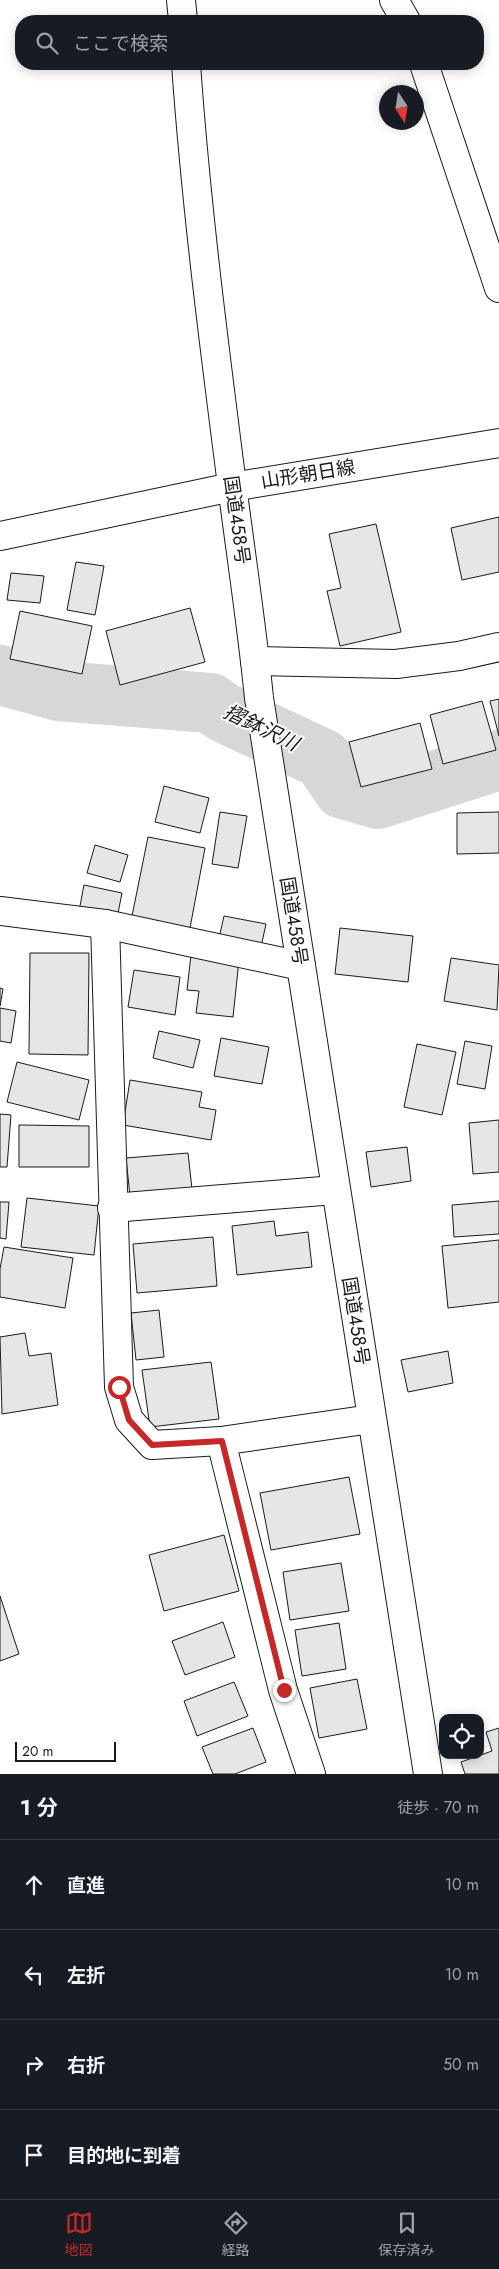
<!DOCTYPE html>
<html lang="ja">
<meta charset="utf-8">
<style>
body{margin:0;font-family:Jost,"Noto Sans JP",sans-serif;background:#20242c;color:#f1f3f6}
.controls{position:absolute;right:15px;bottom:15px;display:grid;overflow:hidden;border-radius:10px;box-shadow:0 2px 12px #0003}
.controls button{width:45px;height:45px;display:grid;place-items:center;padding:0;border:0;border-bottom:1px solid #363941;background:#171b24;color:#f1f3f6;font:25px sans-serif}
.compass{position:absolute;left:379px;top:85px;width:45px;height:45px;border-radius:50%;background:#171b24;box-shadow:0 2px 12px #0003;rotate:168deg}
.scale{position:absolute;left:15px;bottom:12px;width:101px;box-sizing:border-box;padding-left:5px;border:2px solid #1a1a1a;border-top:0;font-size:14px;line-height:18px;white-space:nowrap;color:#1a1a1a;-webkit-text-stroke:4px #fff;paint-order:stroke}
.stop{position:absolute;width:15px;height:15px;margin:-11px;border:4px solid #c62828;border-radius:50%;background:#fff}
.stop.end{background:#c62828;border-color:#fff;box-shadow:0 1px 5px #0008}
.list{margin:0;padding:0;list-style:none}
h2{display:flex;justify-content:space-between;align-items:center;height:65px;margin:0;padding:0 20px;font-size:21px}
h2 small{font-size:16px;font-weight:400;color:#9ea1a6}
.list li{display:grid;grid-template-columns:32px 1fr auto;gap:15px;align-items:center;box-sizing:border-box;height:90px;padding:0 20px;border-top:1px solid #363941}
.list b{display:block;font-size:19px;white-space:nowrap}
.list em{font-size:16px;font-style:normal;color:#9ea1a6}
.icon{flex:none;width:28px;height:28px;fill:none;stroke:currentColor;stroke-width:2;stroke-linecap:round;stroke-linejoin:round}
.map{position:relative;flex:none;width:499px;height:1774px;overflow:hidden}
.search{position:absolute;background:#171b24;box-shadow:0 2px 12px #0003;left:15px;right:15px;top:15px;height:55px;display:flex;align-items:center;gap:12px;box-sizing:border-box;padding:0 18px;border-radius:20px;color:#9ea1a6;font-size:19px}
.sheet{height:425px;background:#171b24}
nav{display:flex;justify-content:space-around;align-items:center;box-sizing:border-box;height:70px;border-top:1px solid #363941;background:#171b24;font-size:14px;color:#9ea1a6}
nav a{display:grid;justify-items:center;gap:2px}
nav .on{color:#c62828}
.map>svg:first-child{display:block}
</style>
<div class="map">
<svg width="499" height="1774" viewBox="0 0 499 1774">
<rect width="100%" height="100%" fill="#fff"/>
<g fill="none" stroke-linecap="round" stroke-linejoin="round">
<path stroke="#d7d7d7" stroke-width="60" d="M0,675L59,691L210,703L225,713L323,759L343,789L378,799L499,760"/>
</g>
<g fill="#e6e6e6" stroke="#1a1a1a">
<path d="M499,517V572L462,580L451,528Z"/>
<path d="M376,524L401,632L340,646L327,591L341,588L329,534Z"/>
<path d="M76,562L104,566L95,615L67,610Z"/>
<path d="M11,573L44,576L40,603L7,600Z"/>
<path d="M190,608L205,662L120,685L106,631Z"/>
<path d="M20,611L92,626L82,674L10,659Z"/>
<path d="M499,699V736L490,701Z"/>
<path d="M482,701L496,750L443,764L430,715Z"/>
<path d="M420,723L432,769L361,787L349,742Z"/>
<path d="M164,786L209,798L200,833L155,822Z"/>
<path d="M220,812L247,816L238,868L212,864Z"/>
<path d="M499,812V853L457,854V813Z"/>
<path d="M148,837L205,848L190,928L132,916Z"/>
<path d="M95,845L128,855L120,882L87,873Z"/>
<path d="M84,885L122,893L117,918L79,911Z"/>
<path d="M224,916L266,924L261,947L219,938Z"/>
<path d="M340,928L413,936L408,982L335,974Z"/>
<path d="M30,953H89L88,1055L29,1054Z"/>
<path d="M191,955L239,960L233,1017L196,1013L199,991L187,990Z"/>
<path d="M451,958L499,965L497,1010L444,1001Z"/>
<path d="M134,970L180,977L175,1015L128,1007Z"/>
<path d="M0,988L3,989L0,1006Z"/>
<path d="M0,1008L16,1011L11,1043L0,1041Z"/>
<path d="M159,1031L200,1040L193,1068L153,1058Z"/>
<path d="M221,1038L269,1047L262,1084L214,1076Z"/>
<path d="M465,1041L492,1046L485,1089L457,1084Z"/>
<path d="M417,1044L456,1052L442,1115L404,1107Z"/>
<path d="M17,1062L89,1080L79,1120L7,1102Z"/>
<path d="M130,1080L202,1092L199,1107L216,1110L211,1140L123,1125Z"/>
<path d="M0,1114L11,1115L7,1167H0Z"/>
<path d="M499,1120V1172L473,1174L469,1123Z"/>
<path d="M19,1125L89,1126V1167H19Z"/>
<path d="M407,1147L411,1181L371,1187L366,1152Z"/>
<path d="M188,1153L192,1189L130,1196L126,1158Z"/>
<path d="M27,1198L99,1206L94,1255L21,1247Z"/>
<path d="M499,1201V1234L454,1237L452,1205Z"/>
<path d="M0,1202H9L6,1239L0,1238Z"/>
<path d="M274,1221L276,1236L308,1232L312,1267L237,1275L232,1226Z"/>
<path d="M213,1237L217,1286L137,1293L133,1244Z"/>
<path d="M499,1240V1302L448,1308L442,1246Z"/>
<path d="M4,1247L73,1258L65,1308L0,1297V1269Z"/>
<path d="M159,1310L164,1357L136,1360L131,1313Z"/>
<path d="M25,1333L29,1356L51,1353L58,1405L2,1414L0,1337Z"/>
<path d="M448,1351L453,1383L408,1392L401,1360Z"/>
<path d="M211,1362L219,1419L150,1427L142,1370Z"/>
<path d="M349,1477L360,1534L271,1550L260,1493Z"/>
<path d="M224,1535L239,1591L164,1611L149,1555Z"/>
<path d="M341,1563L349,1611L290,1620L283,1572Z"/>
<path d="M0,1596L19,1654L0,1661Z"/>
<path d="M223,1622L235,1657L185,1675L172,1641Z"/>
<path d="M339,1623L346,1669L302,1676L295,1630Z"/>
<path d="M357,1679L367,1729L319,1738L310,1688Z"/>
<path d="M234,1682L248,1716L197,1736L184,1701Z"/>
<path d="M253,1728L266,1762L235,1774H213L202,1747Z"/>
<path d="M499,1728V1774H465L461,1762L492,1751L486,1732Z"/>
</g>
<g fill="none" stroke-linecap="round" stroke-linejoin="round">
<g stroke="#1a1a1a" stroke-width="30">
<g id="minor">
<path d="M394,0L406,21"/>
<path d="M424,64L499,288"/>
<path d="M255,661L396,664L459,656L499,647"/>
<path d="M0,911L105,924L301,966"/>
<path d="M105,924L119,1387L129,1420L152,1445L221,1441L371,1419"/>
<path d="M112,1208L335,1190"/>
<path d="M221,1441L283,1690L311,1774"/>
</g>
</g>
<g stroke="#1a1a1a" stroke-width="30">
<path id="major" d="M0,536L232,487L499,443"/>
</g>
<g stroke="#1a1a1a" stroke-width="30">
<g id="highway">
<path d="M181,0L183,21"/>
<path d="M186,64C196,205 214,345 232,485C241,556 252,627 259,698L428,1774"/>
</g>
</g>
<use href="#minor" stroke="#fff" stroke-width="28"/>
<use href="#major" stroke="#fff" stroke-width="28"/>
<use href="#highway" stroke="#fff" stroke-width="28"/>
</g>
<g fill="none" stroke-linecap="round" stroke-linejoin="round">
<path stroke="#c62828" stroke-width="6" d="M119,1387L129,1420L152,1445L222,1441L284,1690"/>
</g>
<g text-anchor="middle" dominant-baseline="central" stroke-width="4" stroke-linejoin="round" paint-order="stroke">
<g font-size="19" fill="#1a1a1a" stroke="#fff">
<text transform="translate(308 474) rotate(-9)">山形朝日線</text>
<text transform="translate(237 520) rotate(82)">国道458号</text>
<text transform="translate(294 921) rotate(81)">国道458号</text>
<text transform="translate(356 1321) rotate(81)">国道458号</text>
</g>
<g font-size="20" font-style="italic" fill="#1a1a1a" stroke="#fff">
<text transform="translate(261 728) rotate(26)">摺鉢沢川</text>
</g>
</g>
</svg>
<div class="controls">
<button><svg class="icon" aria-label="locate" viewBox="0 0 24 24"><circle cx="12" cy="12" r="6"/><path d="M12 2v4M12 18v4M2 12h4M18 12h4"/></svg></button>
</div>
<svg class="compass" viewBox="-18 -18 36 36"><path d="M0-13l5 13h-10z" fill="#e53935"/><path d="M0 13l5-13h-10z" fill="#9ea1a6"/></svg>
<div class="scale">20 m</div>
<div class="stop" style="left:119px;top:1387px"></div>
<div class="stop end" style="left:284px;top:1690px"></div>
<div class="search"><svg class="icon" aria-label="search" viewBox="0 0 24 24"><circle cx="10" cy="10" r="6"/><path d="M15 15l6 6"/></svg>ここで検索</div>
</div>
<section class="sheet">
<h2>1 分<small>徒歩 · 70 m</small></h2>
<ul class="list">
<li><svg class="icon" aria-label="ahead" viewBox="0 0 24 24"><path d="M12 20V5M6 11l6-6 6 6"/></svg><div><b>直進</b></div><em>10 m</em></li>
<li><svg class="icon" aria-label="left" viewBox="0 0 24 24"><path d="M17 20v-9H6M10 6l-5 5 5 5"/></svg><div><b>左折</b></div><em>10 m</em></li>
<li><svg class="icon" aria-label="right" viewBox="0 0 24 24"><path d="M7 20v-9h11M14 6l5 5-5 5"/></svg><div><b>右折</b></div><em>50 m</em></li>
<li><svg class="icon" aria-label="arrive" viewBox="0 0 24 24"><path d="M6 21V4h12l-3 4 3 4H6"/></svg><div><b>目的地に到着</b></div></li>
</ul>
</section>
<nav>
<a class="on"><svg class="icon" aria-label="map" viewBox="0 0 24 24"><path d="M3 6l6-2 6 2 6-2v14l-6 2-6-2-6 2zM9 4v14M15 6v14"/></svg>地図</a>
<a><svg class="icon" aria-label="directions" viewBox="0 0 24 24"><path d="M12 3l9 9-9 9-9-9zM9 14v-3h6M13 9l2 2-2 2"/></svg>経路</a>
<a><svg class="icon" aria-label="saved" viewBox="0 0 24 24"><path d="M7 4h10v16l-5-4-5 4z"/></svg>保存済み</a>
</nav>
